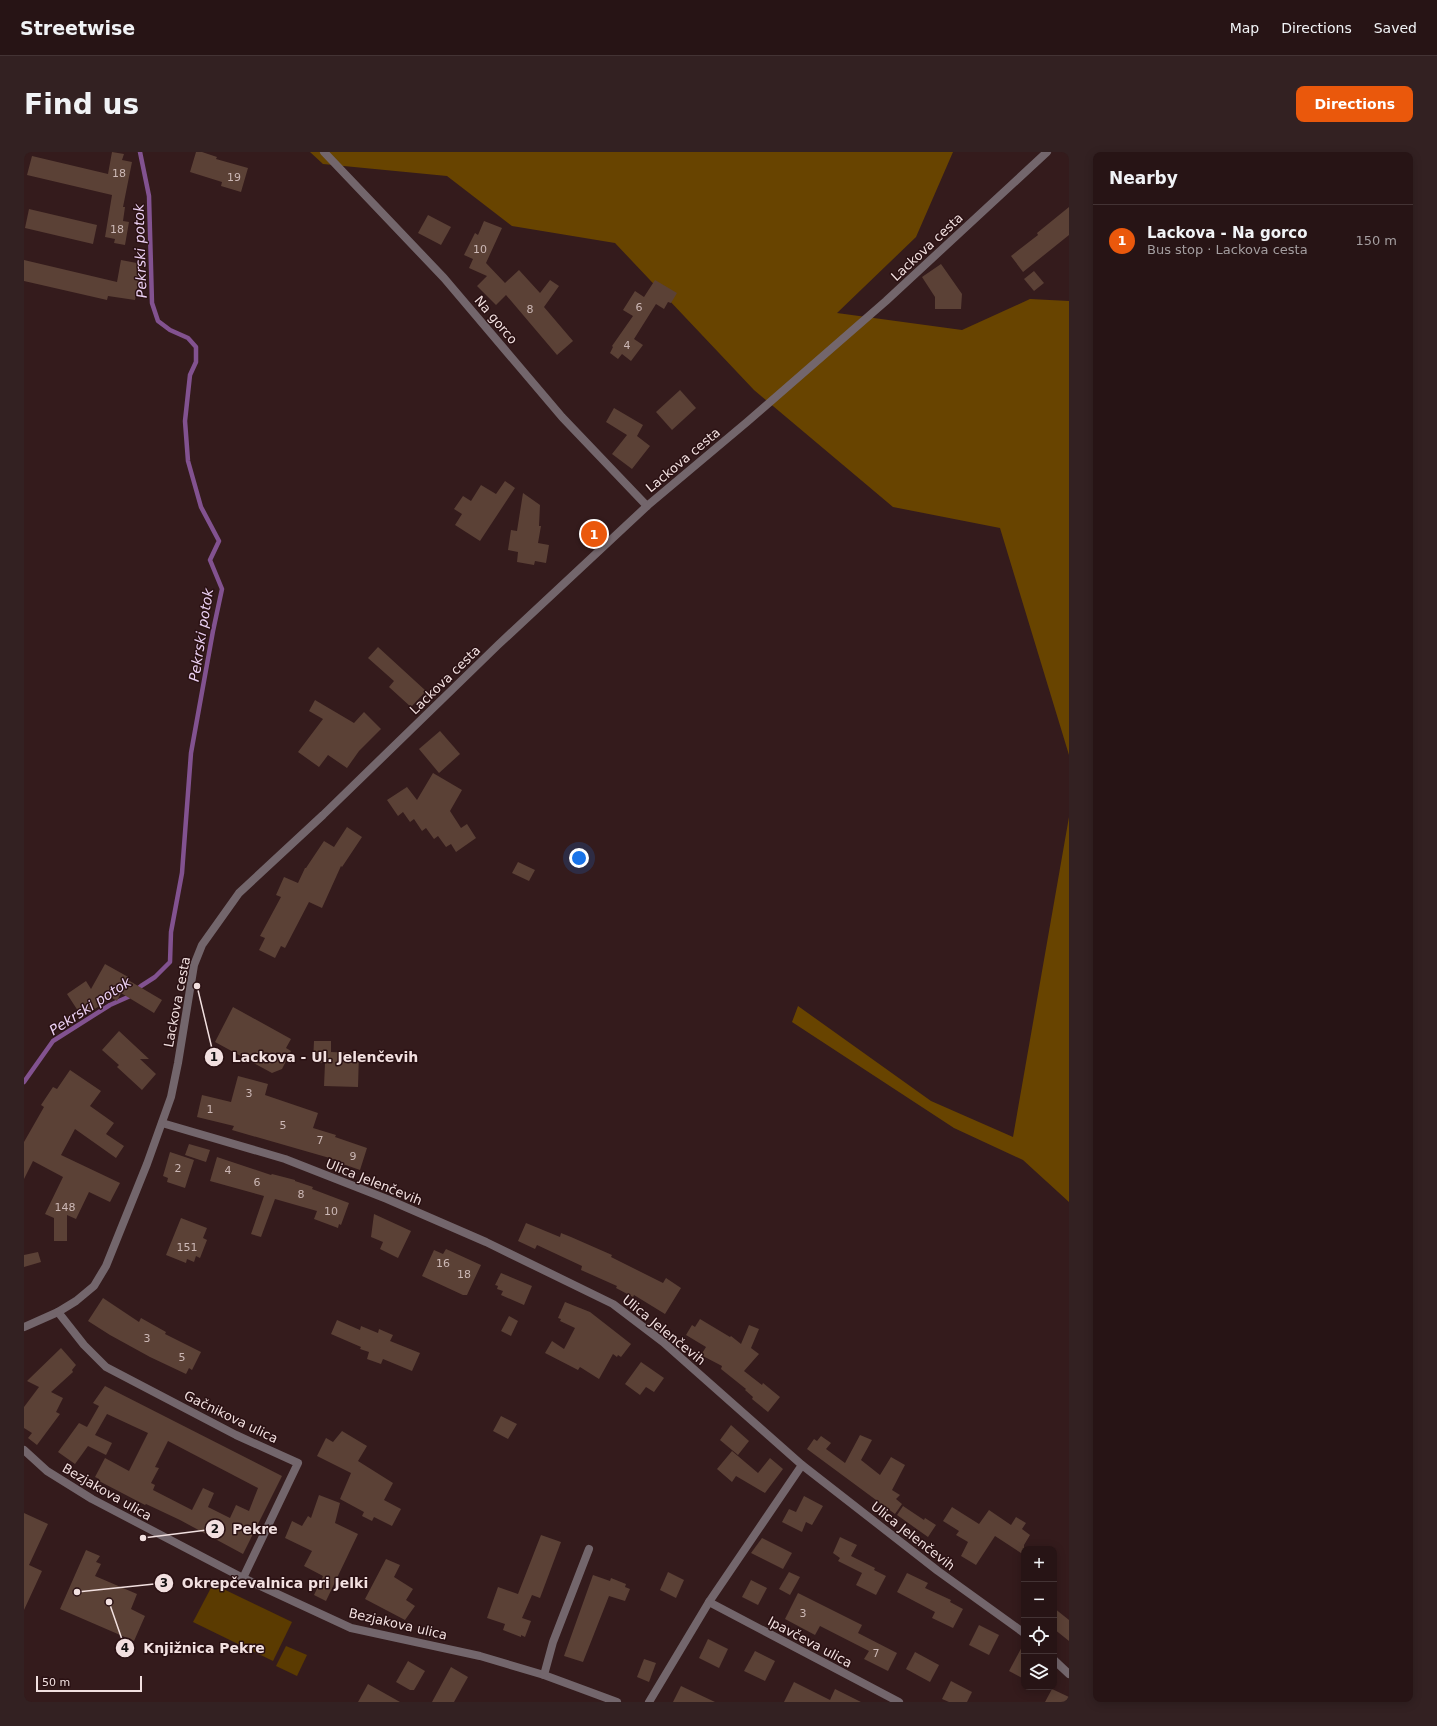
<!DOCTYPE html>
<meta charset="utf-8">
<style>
body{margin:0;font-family:"DejaVu Sans",sans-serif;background:#332122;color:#f1f3f6}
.controls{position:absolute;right:12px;bottom:12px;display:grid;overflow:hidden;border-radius:8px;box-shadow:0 2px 10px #0003}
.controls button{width:36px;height:36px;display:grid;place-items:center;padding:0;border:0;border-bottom:1px solid #433334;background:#271415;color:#f1f3f6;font:20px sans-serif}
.scale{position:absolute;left:12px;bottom:10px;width:106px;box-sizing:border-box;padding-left:4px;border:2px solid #f2e0e0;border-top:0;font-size:11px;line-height:14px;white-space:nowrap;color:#f2e0e0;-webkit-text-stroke:3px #2a1113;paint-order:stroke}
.you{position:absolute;left:555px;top:706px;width:14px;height:14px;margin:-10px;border:3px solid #fff;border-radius:50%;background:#1a73e8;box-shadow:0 0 0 6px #1a73e833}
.badge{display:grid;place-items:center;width:26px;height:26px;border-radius:50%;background:#ea580c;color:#fff;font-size:13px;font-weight:700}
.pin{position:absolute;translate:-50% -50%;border:2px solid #fff;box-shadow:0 1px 4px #0006}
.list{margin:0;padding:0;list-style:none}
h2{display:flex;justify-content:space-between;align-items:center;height:52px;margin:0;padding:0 16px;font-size:17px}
h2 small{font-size:13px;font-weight:400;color:#a49ea0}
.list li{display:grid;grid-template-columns:26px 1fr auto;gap:12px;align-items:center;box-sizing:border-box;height:72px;padding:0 16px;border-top:1px solid #433334}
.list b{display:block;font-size:15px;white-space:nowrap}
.list p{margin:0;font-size:13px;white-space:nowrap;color:#a49ea0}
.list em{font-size:13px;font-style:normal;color:#a49ea0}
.icon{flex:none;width:22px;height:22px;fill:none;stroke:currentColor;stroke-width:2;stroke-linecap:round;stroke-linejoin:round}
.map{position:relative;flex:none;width:1045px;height:1550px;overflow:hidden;border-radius:8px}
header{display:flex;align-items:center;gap:24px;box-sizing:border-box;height:56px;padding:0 20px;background:#271415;border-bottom:1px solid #433334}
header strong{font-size:19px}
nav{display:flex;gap:22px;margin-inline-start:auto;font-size:14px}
.intro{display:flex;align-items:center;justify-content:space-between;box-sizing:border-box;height:96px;padding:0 24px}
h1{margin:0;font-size:28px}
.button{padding:10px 18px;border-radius:8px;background:#ea580c;color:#fff;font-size:14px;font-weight:700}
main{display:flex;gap:24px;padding:0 24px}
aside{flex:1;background:#271415;border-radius:8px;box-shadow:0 2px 10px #0003}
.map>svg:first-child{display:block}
</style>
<header>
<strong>Streetwise</strong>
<nav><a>Map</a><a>Directions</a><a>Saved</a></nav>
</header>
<div class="intro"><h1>Find us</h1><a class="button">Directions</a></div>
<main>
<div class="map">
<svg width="1045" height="1550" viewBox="0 0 1045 1550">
<rect width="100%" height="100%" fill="#341b1c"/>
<g fill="#5b3b01">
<path d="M189,1432L268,1470L249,1509L169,1470Z"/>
<path d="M262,1494L283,1503L273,1524L252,1514Z"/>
</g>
<g fill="#684400">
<path d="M286,0H929L892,85L813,161L938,178L1006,147L1045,149V603L976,376L869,355L730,238L591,91L488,74L423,24L299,12Z"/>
<path d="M1045,665V1050L999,1008L930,976L768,870L774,854L907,949L989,985Z"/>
</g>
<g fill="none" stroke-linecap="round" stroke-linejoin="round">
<path stroke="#825290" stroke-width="4.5" d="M0,930L29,889L86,853L104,845L117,834L131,825L146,810L147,780L158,721L167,601L189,479L198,437L186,408L195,389L177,355L164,309L161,269L166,223L172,210V195L164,186L146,178L134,169L128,151L125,44L116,0"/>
</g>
<g fill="#5b4136" fill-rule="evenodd">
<path d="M88,0L100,2L98,8L108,10L99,55H101L99,69L105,70L101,93L90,91L91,87L81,85L88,43L3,23L8,4L84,22Z"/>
<path d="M172,0H178L193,5L192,7L224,16L217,40L197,34L198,30L166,20Z"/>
<path d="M1045,55V83L999,120L987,104L1014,83L1013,81Z"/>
<path d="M5,57L73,73L69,92L1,76Z"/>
<path d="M404,63L427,75L417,93L394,81Z"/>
<path d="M460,69L478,76L462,111L481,131L495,118L516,141L526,128L535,134L520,155L549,189L533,203L482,143L472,153L453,134L463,124L445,116L449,107L440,103L451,81L454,83Z"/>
<path d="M0,108L93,130L97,108L118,112L111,148L84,144L83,148L0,129Z"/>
<path d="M917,112L938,142L937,157H911V145L898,125Z"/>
<path d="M1010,119L1020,131L1010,139L1000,127Z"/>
<path d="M631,128L653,141L647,151L644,150L640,157L632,152L610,187L619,193L607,209L598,202L594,207L586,201L589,195L588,194L609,164L599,158L611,139L620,145Z"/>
<path d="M656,238L672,256L648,278L632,260Z"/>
<path d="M590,256L619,273L613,284L626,294L608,317L588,302L603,283L582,270Z"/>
<path d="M481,329L491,336L456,389L431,373L438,362L430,357L439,344L447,349L457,333L472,342Z"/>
<path d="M499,341L516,353L515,374H517L514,391L525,393L522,411L511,409L510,413L493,410L494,400L484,398L487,378L493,379Z"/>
<path d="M354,495L402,539L387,555L365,535L370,529L344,506Z"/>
<path d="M291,548L330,571L340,560L357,577L335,599L323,616L304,603L295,615L274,600L299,567L285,559Z"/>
<path d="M416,579L436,602L415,621L395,597Z"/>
<path d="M409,621L438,638L426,659L437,676L443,672L452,686L432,700L427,692L422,695L414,684L410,687L402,676L398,679L390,667L386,670L379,660L374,664L363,648L383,635L393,648Z"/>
<path d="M323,675L338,685L318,715L317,714L298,756L285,750L261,796L257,794L251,806L235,798L241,786L236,784L257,745L252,743L260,725L274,731L281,716H282L300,689L310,695Z"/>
<path d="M494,710L511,718L505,729L488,721Z"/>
<path d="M81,812L106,826L104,828L138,848L130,861L97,841L93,849L88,846L58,865L43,842L62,829L67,837Z"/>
<path d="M209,855L267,887L262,896L267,899L258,917L248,921L191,890Z"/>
<path d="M95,879L125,907H116L132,922L118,938L93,915L95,913L78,898Z"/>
<path d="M290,889H307V900L335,901L334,935L300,934L301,911L289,910Z"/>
<path d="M46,918L77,939L66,954L90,971L82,982L100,994L92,1006L51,977L37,1003L96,1031L86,1050L65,1040L52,1067L43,1063V1089H30V1066L21,1062L39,1025L9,1009L0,1027V990L20,955L17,953L29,935L33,937Z"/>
<path d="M214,924L244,932L241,943L294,961L289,976L312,983L311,985L343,996L336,1018L316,1011V1009L208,978L210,974L173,965L178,943L207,950Z"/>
<path d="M165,992L186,998L182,1010L161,1003Z"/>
<path d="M146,1000L170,1008L161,1036L143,1030L144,1026L139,1024Z"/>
<path d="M193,1005L247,1023L248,1022L271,1028V1029L289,1035L288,1037L325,1051L317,1073L315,1072L314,1076L290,1067L293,1059L251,1047L237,1085L227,1082L240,1044L186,1029Z"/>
<path d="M350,1062L387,1079L374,1106L356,1097L359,1090L347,1085Z"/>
<path d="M157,1066L183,1076L179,1086L183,1088L176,1106L172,1104L170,1110L163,1107L162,1111L142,1103Z"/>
<path d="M502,1071L536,1085L537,1081L547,1085L588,1103L587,1105L639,1131L642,1126L657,1136L641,1162L610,1143L609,1145L592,1136L593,1134L557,1118L558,1114L513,1093L511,1097L494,1089Z"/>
<path d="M422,1097L457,1113L443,1143H439L398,1124L410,1098L419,1102Z"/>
<path d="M14,1100L17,1110L0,1115V1103Z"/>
<path d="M477,1121L508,1134L500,1153L477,1143L479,1139L473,1137L474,1134L471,1133Z"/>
<path d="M79,1146L115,1170L117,1166L142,1180L141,1182L177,1200L168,1218L165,1216L162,1222L126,1205L86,1183L64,1169Z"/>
<path d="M541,1150L566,1160L607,1192L597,1205L594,1203L593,1205L589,1202L575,1227L556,1215L554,1218L521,1201L528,1189L540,1197L551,1176L536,1169L537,1167L534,1166Z"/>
<path d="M485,1164L494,1169L487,1184L477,1179Z"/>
<path d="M676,1167L706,1185L707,1184L717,1192L725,1173L735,1177L727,1196L735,1202L720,1219L738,1233L739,1231L756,1245L744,1260L728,1247L729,1245L721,1238L722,1237L697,1217L698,1214L677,1203L682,1195L662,1183L668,1173L671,1175Z"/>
<path d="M313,1168L336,1178L337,1174L354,1181L355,1177L369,1183L366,1189L396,1201L388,1219L359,1207L357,1212L343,1207L345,1200L336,1197L337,1195L307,1182Z"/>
<path d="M37,1196L52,1213L48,1218L49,1220L27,1240L39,1246L32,1260L36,1262L13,1293L4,1286L8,1281L0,1276V1255L15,1235L3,1229Z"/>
<path d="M617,1210L640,1226L630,1240L622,1235L616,1243L601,1232Z"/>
<path d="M81,1234L258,1324L219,1402L156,1368L122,1352L121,1353L75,1329V1327L71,1325L81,1306L105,1319L124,1281L83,1262L71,1283L88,1291L82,1303L64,1294L51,1312L34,1300L55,1271L63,1275L75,1254L69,1251ZM144,1289L234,1336L225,1359L212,1353L206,1366L184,1355L190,1341L179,1336L168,1358L129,1338L131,1333L127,1331L135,1316L131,1315Z"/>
<path d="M477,1264L493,1272L484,1287L469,1279Z"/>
<path d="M707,1273L725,1289L714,1303L696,1288Z"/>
<path d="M318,1279L343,1294L334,1309L369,1331L360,1348L377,1357L368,1374L350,1365L348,1369L338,1364L340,1360L316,1347L327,1321L293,1304L302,1286L309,1290Z"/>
<path d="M836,1283L848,1288L837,1308L856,1323L867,1305L881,1313L868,1338L876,1343L872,1347L878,1352L871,1362L783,1297L790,1287L793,1289L797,1284L807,1291L802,1297L821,1311Z"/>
<path d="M708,1299L734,1321L746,1306L759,1317L741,1341L712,1324L708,1330L693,1317Z"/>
<path d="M295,1343L316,1351L311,1371L334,1382L302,1449L290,1443L299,1424L280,1414L288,1399L261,1386L268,1369L278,1374L284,1364L287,1366Z"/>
<path d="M780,1344L799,1354L788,1373L782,1370L778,1380L758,1370L765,1357L772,1360Z"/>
<path d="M879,1354L900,1368L901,1366L912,1373L904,1385L873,1363Z"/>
<path d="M928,1355L955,1372L965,1358L987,1373L992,1365L1002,1371L998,1377L1006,1383L1000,1393V1403L971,1384L952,1413L937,1404L944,1390L932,1383L935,1379L919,1369Z"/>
<path d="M0,1361L24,1372L5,1413L18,1419L0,1458Z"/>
<path d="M517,1383L537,1390L516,1446L508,1443L498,1466L507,1469L501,1485L497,1483V1485L479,1478L481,1472L463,1466L474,1435L494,1442Z"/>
<path d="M816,1385L833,1393L827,1404L851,1416L850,1418L862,1424L852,1443L832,1433L838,1421L814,1409L816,1406L809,1401Z"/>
<path d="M738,1386L768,1401L759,1417L727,1401Z"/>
<path d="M62,1398L76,1404L72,1410L77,1412L71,1424L113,1442L107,1457L121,1464L110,1489L36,1457Z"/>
<path d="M362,1407L376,1413L370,1425L389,1437L382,1448L391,1454L381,1468L341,1447Z"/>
<path d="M644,1420L660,1428L652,1446L636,1438Z"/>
<path d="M765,1420L776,1425L766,1443L755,1437Z"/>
<path d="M883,1421L904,1431L901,1436L927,1448L926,1450L939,1457L929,1476L908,1466L911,1460L873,1440Z"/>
<path d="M569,1423L586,1429L587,1426L602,1432L601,1435L606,1437L601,1449L585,1444L559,1510L540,1504Z"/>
<path d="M727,1428L743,1436L734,1453L718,1445Z"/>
<path d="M774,1441L838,1473L834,1481L873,1501L864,1519L840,1507L845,1499L796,1474L791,1483L761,1467Z"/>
<path d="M1030,1456L1045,1468V1489L1030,1477Z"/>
<path d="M955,1473L975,1483L965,1503L945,1493Z"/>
<path d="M684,1487L704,1497L695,1516L675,1506Z"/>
<path d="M1000,1491V1527L985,1519Z"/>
<path d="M731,1499L751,1509L741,1529L720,1519Z"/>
<path d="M891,1500L915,1513L906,1530L882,1517Z"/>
<path d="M620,1507L632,1511L625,1530L613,1525Z"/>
<path d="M384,1509L401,1519L390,1538H386L372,1530Z"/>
<path d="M427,1515L444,1525L430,1550H408Z"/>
<path d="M927,1529L948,1540L943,1550H925L918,1547Z"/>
<path d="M770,1530L806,1548L811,1537L837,1550H760Z"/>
<path d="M344,1532L376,1550H334Z"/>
<path d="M657,1534L691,1550H649Z"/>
<path d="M1028,1537L1045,1545V1550H1021Z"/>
</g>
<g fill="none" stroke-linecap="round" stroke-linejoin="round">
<g stroke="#73666c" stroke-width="8">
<path d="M300,0L420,126L538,265L623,354"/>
<path d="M138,971L261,1007L363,1047L462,1090L589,1152L639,1190L778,1313L914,1419L1000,1481"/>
<path d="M34,1160L60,1193L82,1215L212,1283L274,1311L219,1426"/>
<path d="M0,1298L23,1319L68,1347L219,1426L327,1476L456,1504L520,1523L593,1550"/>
<path d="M685,1450L875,1550"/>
<path d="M1030,1508L1045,1522"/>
<path d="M520,1523L529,1490L565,1397"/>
<path d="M625,1550L685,1450L778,1313"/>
</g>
<path stroke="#73666c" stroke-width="8" d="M0,1175L34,1160L52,1149L70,1134L82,1114L123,1012L147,945L154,911L170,813L178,793L215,741L299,663L474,493L623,354L723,270L862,149L1023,0"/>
</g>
<g text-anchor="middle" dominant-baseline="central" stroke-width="3" stroke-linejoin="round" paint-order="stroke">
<g font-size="11" fill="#ccb8b6">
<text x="95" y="21">18</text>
<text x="210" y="25">19</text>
<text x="93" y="77">18</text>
<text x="456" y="97">10</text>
<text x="615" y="155">6</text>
<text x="506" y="157">8</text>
<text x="603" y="193">4</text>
<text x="225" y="941">3</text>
<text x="186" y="957">1</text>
<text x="259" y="973">5</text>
<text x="296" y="988">7</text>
<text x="329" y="1004">9</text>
<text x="154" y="1016">2</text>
<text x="204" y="1018">4</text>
<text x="233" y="1030">6</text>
<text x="277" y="1042">8</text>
<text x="41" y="1055">148</text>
<text x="307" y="1059">10</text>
<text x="163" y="1095">151</text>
<text x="419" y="1111">16</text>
<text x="440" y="1122">18</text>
<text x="123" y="1186">3</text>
<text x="158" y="1205">5</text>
<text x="779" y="1461">3</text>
<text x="852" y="1501">7</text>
</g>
<g font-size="13" fill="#f2e0e0" stroke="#2a1113">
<text transform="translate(903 95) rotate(-43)">Lackova cesta</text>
<text transform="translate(472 168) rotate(50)">Na gorco</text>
<text transform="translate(659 308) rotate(-40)">Lackova cesta</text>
<text transform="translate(421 528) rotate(-44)">Lackova cesta</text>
<text transform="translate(153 850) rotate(-79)">Lackova cesta</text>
<text transform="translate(350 1030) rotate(22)">Ulica Jelenčevih</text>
<text transform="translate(640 1178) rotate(39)">Ulica Jelenčevih</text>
<text transform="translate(207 1265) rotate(26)">Gačnikova ulica</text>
<text transform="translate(83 1340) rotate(30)">Bezjakova ulica</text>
<text transform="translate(889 1384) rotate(38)">Ulica Jelenčevih</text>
<text transform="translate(374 1472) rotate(13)">Bezjakova ulica</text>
<text transform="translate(786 1490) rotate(28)">Ipavčeva ulica</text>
</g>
<g font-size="14" font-style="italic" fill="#ecd1f4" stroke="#2a1113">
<text transform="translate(116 99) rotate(-92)">Pekrski potok</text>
<text transform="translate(177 483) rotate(-81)">Pekrski potok</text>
<text transform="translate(66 854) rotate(-33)">Pekrski potok</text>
</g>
</g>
<path fill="none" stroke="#f2e0e0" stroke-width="1.5" d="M173 834L190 905M119 1386L191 1377M53 1440L140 1431M85 1450L101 1496"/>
<g fill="#f2e0e0" stroke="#2a1113" stroke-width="1.5">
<circle cx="173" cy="834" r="4"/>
<circle cx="119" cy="1386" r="4"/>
<circle cx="53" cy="1440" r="4"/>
<circle cx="85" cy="1450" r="4"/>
<circle cx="190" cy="905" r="10"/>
<circle cx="191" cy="1377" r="10"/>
<circle cx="140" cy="1431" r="10"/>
<circle cx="101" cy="1496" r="10"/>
</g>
<g font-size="12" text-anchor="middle" font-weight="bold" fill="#111">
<text x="190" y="909">1</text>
<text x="191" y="1381">2</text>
<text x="140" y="1435">3</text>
<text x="101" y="1500">4</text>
</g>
<g font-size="14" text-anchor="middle" font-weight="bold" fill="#f2e0e0" stroke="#2a1113" stroke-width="3" stroke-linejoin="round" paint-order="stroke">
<text x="301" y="910">Lackova - Ul. Jelenčevih</text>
<text x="231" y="1382">Pekre</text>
<text x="251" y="1436">Okrepčevalnica pri Jelki</text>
<text x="180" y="1501">Knjižnica Pekre</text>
</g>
</svg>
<div class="controls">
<button>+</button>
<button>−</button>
<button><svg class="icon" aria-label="locate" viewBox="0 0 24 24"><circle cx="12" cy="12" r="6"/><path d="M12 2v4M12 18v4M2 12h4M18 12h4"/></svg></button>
<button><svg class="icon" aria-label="layers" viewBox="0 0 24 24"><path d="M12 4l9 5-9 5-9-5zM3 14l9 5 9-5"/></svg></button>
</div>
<div class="scale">50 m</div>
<div class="you"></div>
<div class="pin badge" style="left:570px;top:382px">1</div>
</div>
<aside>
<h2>Nearby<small></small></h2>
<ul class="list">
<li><span class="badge">1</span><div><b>Lackova - Na gorco</b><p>Bus stop · Lackova cesta</p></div><em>150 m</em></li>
</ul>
</aside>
</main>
